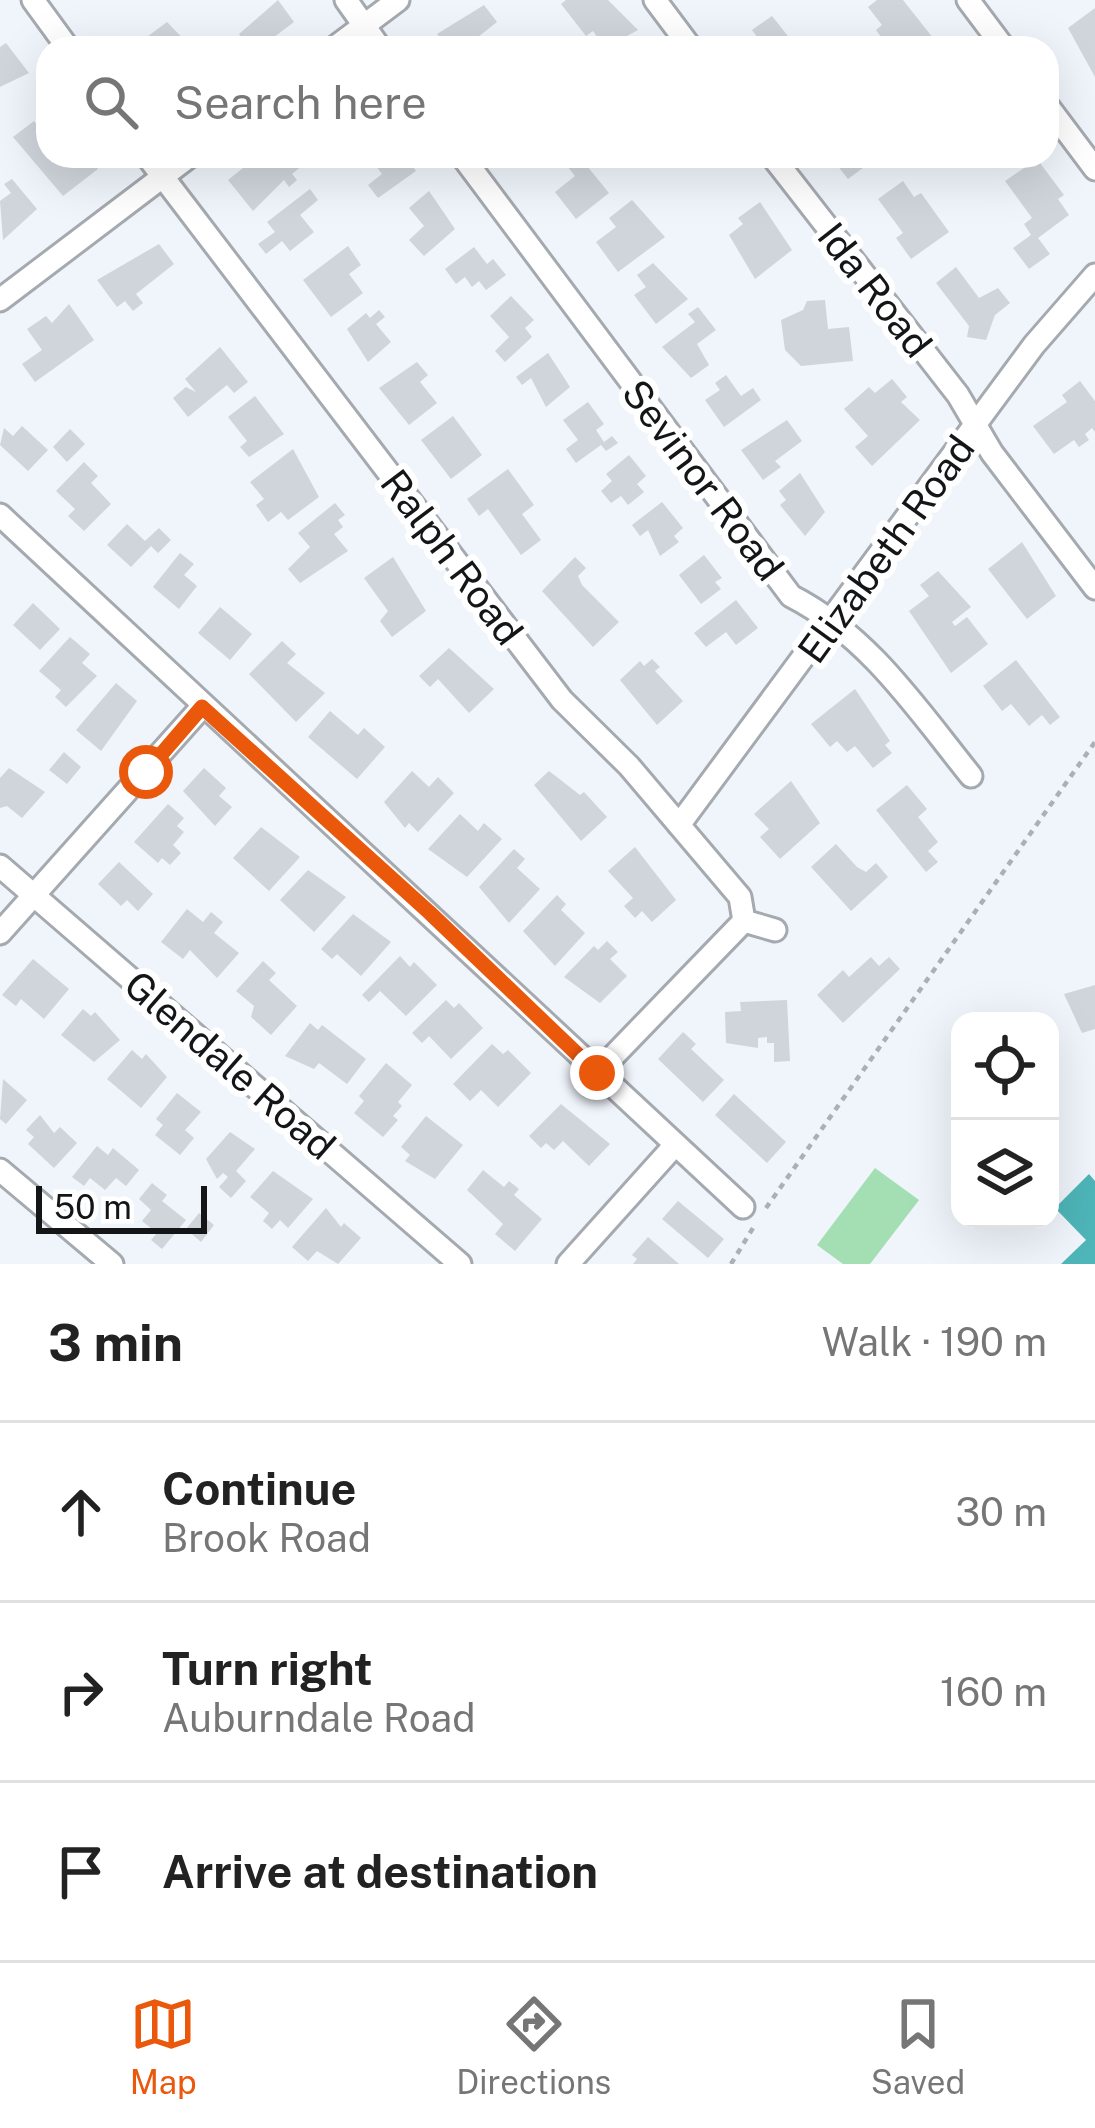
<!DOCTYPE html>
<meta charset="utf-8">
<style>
body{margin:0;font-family:"Public Sans",sans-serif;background:#f6f6f6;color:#222}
.controls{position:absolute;right:36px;bottom:36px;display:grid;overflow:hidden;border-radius:24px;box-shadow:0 12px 48px #0002}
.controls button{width:108px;height:108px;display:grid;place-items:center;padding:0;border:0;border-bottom:3px solid #e0e0e0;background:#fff;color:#222;font:60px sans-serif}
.scale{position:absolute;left:36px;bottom:30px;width:171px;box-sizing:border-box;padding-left:12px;border:6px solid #131517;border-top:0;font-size:33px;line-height:42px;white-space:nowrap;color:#131517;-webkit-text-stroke:9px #fff;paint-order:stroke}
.stop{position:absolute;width:36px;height:36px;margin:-27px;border:9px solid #ea580c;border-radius:50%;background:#fff}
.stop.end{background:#ea580c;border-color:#fff;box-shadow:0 3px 12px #0008}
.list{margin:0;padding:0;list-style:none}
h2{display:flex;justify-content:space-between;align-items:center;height:156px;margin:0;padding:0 48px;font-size:51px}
h2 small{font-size:39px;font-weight:400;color:#767676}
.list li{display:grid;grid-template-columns:78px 1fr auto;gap:36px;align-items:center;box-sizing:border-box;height:180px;padding:0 48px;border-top:3px solid #e0e0e0}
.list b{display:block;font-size:45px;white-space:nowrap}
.list p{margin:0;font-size:39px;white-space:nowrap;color:#767676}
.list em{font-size:39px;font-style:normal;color:#767676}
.icon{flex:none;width:66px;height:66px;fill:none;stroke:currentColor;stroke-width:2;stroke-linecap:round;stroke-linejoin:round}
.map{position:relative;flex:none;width:1095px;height:1264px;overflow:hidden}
.search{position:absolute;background:#fff;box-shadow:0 12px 48px #0002;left:36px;right:36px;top:36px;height:132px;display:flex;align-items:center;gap:30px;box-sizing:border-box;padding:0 42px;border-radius:36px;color:#767676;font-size:45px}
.sheet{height:696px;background:#fff}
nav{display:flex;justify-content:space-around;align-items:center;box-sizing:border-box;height:168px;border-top:3px solid #e0e0e0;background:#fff;font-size:33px;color:#767676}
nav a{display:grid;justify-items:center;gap:6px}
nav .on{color:#ea580c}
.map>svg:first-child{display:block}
</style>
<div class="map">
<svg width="1095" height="1264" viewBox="0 0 1095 1264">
<rect width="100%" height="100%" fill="#f0f5fc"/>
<path fill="#a4deb3" d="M875,1168L919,1200L870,1264H843L817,1245Z"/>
<path fill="#4eb5b8" d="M1089,1174L1095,1181V1264H1061L1086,1240L1055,1208Z"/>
<g fill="#d0d5dc">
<path d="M278,0L294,22L265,44L249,48L239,34Z"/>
<path d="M566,0H608L638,30L605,48L593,31L586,36L561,4Z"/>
<path d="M877,0H903L933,38L920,48L886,44L876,30L882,25L868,7Z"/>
<path d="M484,5L497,22L464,48H448L437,34Z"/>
<path d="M1095,8V77L1068,28Z"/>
<path d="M772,16L795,45L809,36L817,48H750L760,41L752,30Z"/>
<path d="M167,22L192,48H132Z"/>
<path d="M6,43L29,73L0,87V47Z"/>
<path d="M34,121L48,140V156H88L98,169L63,196L13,137Z"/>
<path d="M258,156H271L279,166L287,160L283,156L309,160L292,174L297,180L289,187L284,180L253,211L228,180Z"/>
<path d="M381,156H405L416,171L378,198L368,185L382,174L373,162Z"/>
<path d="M579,156L593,161L587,166L609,193L576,219L555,192L575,176L567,166Z"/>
<path d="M830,156H872L875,159L848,179Z"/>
<path d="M1031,163L1034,167L1040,163L1064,195L1058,199L1069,215L1038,238L1050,254L1029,269L1013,248L1031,235L1024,224L1032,218L1005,181Z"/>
<path d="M12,179L37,209L3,240L0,201L11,193L4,184Z"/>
<path d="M903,181L914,197L921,193L949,232L911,259L896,238L903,233L878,199Z"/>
<path d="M310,189L318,200L300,215L314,232L290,251L282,241L266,254L258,244L275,232L267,222Z"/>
<path d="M429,191L455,229L424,256L409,240L424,226L409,208Z"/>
<path d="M632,200L665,237L618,272L596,242L616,227L609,218Z"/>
<path d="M760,202L792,250L755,279L729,235L743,224L738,218Z"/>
<path d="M159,244L174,264L136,294L143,303L133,311L125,301L117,307L97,280Z"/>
<path d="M348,246L361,265L349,274L363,293L331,317L303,280Z"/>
<path d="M474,247L487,264L493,259L506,275L486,290L479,281L472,287L465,277L456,284L445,269Z"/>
<path d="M653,263L688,299L656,324L634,295L646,287L637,275Z"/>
<path d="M956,267L979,298L998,288L1010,303L995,315L986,340L967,337L969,326L936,283Z"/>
<path d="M511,296L534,320L525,328L532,337L505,362L495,351L509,337L490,316Z"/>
<path d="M825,300L828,329L849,327L853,361L801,366L785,350L781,320L803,310L807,301Z"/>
<path d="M69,304L94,340L35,382L22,364L42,350L27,329L46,316L52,323Z"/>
<path d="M698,307L716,330L697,344L709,365L691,378L662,347L695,322L688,314Z"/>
<path d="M379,310L385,317L376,324L391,342L368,362L347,329L366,313L370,318Z"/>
<path d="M220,347L248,382L234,393L227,385L188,417L173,398L186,387L196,392L185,379Z"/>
<path d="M548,353L570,387L546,407L531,378L522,385L516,377Z"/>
<path d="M417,362L428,375L420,382L437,403L409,425L379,388Z"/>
<path d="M726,375L741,396L753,388L761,400L724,427L705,400L720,390L715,383Z"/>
<path d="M892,379L907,397L901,402L920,420L872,466L855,447L868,436L844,409L869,387L875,393Z"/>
<path d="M1080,381L1095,401V432L1092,428L1085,434L1089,440L1079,447L1074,440L1054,454L1033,426L1067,402L1062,395Z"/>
<path d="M255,396L284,434L249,457L240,447L247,441L228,417Z"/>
<path d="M588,402L604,424L596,430L604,442L612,436L618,443L606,451L601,445L576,463L566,449L578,440L563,420Z"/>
<path d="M453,416L482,455L451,479L421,440Z"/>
<path d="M787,420L802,441L775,461L781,467L763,480L741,450Z"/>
<path d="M22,426L48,450L28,471L0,445L4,428L13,436Z"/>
<path d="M70,429L85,444L67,462L53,447Z"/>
<path d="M293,449L319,497L288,520L281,512L268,522L256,505L264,499L250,482Z"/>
<path d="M629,455L646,476L637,484L644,492L628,505L621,496L611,503L601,491L612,481L606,474Z"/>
<path d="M84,462L98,476L91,483L111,504L84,531L68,516L75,509L56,491Z"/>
<path d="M508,469L534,505L522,514L541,540L521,555L488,509L479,516L467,499Z"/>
<path d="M800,473L825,512L805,536L780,505L786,500L779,491Z"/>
<path d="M662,502L683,528L674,536L679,542L660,556L648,530L640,536L632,525Z"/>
<path d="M335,503L345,515L338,520L343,527L334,534L348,551L300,583L288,569L310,547L298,533Z"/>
<path d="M127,524L145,541L159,528L171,540L158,553L151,546L131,567L107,545Z"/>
<path d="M1022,542L1056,596L1027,619L988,569Z"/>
<path d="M180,553L194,564L184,575L197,586L179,609L153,587Z"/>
<path d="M704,555L722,578L715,582L721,589L701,604L679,575Z"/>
<path d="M393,557L426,611L392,637L380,621L388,611L364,578Z"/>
<path d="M575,557L586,568L578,576L582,585L619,622L593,647L542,591Z"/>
<path d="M938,571L971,607L952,622L955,626L967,617L988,644L951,673L909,611L929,596L920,585Z"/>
<path d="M736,600L758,628L736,645L726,632L706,647L694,633Z"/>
<path d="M33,603L60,629L40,650L13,625Z"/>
<path d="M220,607L252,634L230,660L198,633Z"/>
<path d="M70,637L90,654L82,663L97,676L66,707L55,697L61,690L39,671Z"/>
<path d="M282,641L296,654L287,663L325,693L296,722L249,674Z"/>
<path d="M449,648L494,689L469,713L438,679L430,687L419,676Z"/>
<path d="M652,659L660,667L655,671L683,701L657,725L620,680L640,661L644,666Z"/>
<path d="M1016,660L1060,717L1050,725L1042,715L1029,726L1011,704L1002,711L983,686Z"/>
<path d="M116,683L137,701L101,751L76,730Z"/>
<path d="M855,689L890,741L885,745L892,753L873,768L855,746L847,752L837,741L830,747L811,724Z"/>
<path d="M330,711L358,735L364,728L385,747L357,779L308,737Z"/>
<path d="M64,752L81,767L67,784L49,770Z"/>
<path d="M9,768L45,792L22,818L7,806L0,808V778Z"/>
<path d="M204,768L226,788L219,796L232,807L215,826L183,791Z"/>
<path d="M412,771L429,787L438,777L454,793L418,832L409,823L405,828L384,802Z"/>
<path d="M549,771L580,795L584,792L607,817L581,841L534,785Z"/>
<path d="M791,781L820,823L780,859L760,837L769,829L754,814Z"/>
<path d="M907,785L927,809L918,817L938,842L928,851L938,862L926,872L876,810Z"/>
<path d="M168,804L184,818L177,826L184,832L173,845L181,853L170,865L162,858L158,863L134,842Z"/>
<path d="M460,814L478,831L484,823L502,839L467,877L428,849Z"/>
<path d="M261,827L300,857L269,891L233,858Z"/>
<path d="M836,844L857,867L866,872L876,863L888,877L851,911L811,867Z"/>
<path d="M635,847L676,900L652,922L642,911L635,918L624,906L633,898L608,871Z"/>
<path d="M514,849L525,859L517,868L540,889L509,923L479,887Z"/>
<path d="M119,862L153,894L138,911L127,900L121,906L98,884Z"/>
<path d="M308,870L346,897L314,932L280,900Z"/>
<path d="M557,895L566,904L561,910L585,933L555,966L523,931Z"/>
<path d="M187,909L203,922L211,912L223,922L214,933L239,953L217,978L190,950L183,959L161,942Z"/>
<path d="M353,914L391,942L361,976L337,954L332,959L321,949Z"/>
<path d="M607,941L618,952L610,959L627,976L600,1003L564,977L594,946L598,950Z"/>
<path d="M400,956L410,967L414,962L437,985L406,1016L380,991L369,1002L362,995Z"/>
<path d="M871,957L879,966L889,957L900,969L843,1023L817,995L843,970L849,977Z"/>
<path d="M33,959L69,989L44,1019L21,999L16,1006L2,995Z"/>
<path d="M263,961L276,973L269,980L297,1006L271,1035L251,1017L254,1006L236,991Z"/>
<path d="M1095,985V1029L1082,1033L1064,994Z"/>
<path d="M446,1000L454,1008L459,1003L483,1028L451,1059L429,1036L422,1043L412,1033Z"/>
<path d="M787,1000L790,1061L774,1062V1043H767V1037L758,1038V1048L726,1043L725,1012L741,1011L740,1002Z"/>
<path d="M83,1009L91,1016L95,1012L120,1040L94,1062L61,1035Z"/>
<path d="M310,1023L318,1030L322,1025L366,1059L347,1084L319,1063L314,1069L285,1056Z"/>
<path d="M683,1032L696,1044L691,1049L724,1080L703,1102L658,1059Z"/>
<path d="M492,1044L503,1054L508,1050L531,1073L498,1107L481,1090L470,1101L453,1084Z"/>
<path d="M132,1050L142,1059L146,1054L167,1077L141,1108L107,1079Z"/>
<path d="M386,1063L412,1085L398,1102L402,1106L393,1116L398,1120L383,1137L354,1113L364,1101L359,1096Z"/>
<path d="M3,1079L27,1100L6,1124L0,1119Z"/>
<path d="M177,1093L201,1112L185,1130L194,1138L180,1155L155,1135L163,1125L156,1119Z"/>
<path d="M734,1094L786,1142L767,1163L715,1115Z"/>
<path d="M561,1104L610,1144L589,1166L563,1141L554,1150L546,1143L541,1148L529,1136Z"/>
<path d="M40,1115L54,1133L60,1127L77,1143L54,1168L28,1144L34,1137L26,1130Z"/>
<path d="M426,1116L463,1145L435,1179L405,1161L410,1155L401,1147Z"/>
<path d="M230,1132L255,1149L236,1171L246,1181L231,1198L219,1187L228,1177L223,1173L217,1179L206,1159Z"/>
<path d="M97,1146L108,1155L113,1148L139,1170L126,1186L116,1178L105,1190L90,1178L84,1186L72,1177Z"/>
<path d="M483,1170L504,1187L509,1181L519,1189L514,1195L542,1219L515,1251L495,1234L503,1224L467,1190Z"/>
<path d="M273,1171L313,1199L288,1228L280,1220L272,1229L263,1221L269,1213L250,1197Z"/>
<path d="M152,1183L167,1195L162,1201L186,1220L162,1249L151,1240L157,1233L142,1221L151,1210L139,1199Z"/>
<path d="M678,1201L724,1239L708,1258L662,1219Z"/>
<path d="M326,1208L341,1227L344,1223L361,1238L338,1264L317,1251L308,1261L292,1247Z"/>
<path d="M199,1213L214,1225L201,1242L186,1229Z"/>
<path d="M648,1237L679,1264H633L637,1259L632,1255Z"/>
</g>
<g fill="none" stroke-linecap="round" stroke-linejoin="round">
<g stroke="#a5a9b0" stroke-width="27">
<g id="street">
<path d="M33,0L68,48"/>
<path d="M346,0L380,48"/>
<path d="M655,0L691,48"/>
<path d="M968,0L1004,48"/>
<path d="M334,48L398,0"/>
<path d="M1047,105L1095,169"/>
<path d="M147,156L562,700L629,766L740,897L744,921L775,930"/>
<path d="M462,156L791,596C869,636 917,709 971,776"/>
<path d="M772,156L958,395L992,453L1095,588"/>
<path d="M0,300L190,156"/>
<path d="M0,515L743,1207"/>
<path d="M679,825L1034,345L1095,275"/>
<path d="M0,866L460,1264"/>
<path d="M0,933L202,707"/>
<path d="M597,1073L744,921"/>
<path d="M0,1170L112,1264"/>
<path d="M568,1264L675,1145"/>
</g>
</g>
<g stroke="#acb0b5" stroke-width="4.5" stroke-dasharray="6 6" stroke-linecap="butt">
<path d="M766,1208L1095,742"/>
<path d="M731,1264L753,1228"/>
</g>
<use href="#street" stroke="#fff" stroke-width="21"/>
</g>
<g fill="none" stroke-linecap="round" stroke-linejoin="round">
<path stroke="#ea580c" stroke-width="15" d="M146,772L202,707L430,913L597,1073"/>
</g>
<g text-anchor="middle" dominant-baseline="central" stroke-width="12" stroke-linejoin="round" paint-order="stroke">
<g font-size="39" fill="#131517" stroke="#fff">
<text transform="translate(875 290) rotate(52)">Ida Road</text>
<text transform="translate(703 480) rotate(53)">Sevinor Road</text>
<text transform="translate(886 549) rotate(-54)">Elizabeth Road</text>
<text transform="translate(452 557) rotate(53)">Ralph Road</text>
<text transform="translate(230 1065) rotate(41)">Glendale Road</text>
</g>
</g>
</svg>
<div class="controls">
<button><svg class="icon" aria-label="locate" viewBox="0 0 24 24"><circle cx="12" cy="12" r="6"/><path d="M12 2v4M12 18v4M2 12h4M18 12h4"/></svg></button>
<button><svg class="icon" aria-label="layers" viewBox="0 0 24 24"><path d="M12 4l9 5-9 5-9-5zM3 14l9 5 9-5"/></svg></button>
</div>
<div class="scale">50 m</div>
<div class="stop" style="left:146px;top:772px"></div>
<div class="stop end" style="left:597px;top:1073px"></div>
<div class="search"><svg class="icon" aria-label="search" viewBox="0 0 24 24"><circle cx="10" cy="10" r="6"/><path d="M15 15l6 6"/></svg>Search here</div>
</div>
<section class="sheet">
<h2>3 min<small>Walk · 190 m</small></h2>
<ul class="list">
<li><svg class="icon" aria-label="ahead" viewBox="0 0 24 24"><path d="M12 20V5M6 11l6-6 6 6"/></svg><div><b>Continue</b><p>Brook Road</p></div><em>30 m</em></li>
<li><svg class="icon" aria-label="right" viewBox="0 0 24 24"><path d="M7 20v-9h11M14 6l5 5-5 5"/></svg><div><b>Turn right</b><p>Auburndale Road</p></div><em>160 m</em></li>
<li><svg class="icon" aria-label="arrive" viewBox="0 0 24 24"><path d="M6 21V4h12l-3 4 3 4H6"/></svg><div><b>Arrive at destination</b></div></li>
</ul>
</section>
<nav>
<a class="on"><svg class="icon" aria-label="map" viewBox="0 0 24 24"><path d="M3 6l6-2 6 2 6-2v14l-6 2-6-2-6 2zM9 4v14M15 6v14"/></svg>Map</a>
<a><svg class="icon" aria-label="directions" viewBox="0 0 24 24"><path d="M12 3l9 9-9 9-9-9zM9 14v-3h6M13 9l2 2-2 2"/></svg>Directions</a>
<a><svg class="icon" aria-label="saved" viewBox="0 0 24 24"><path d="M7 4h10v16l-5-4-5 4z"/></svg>Saved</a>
</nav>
